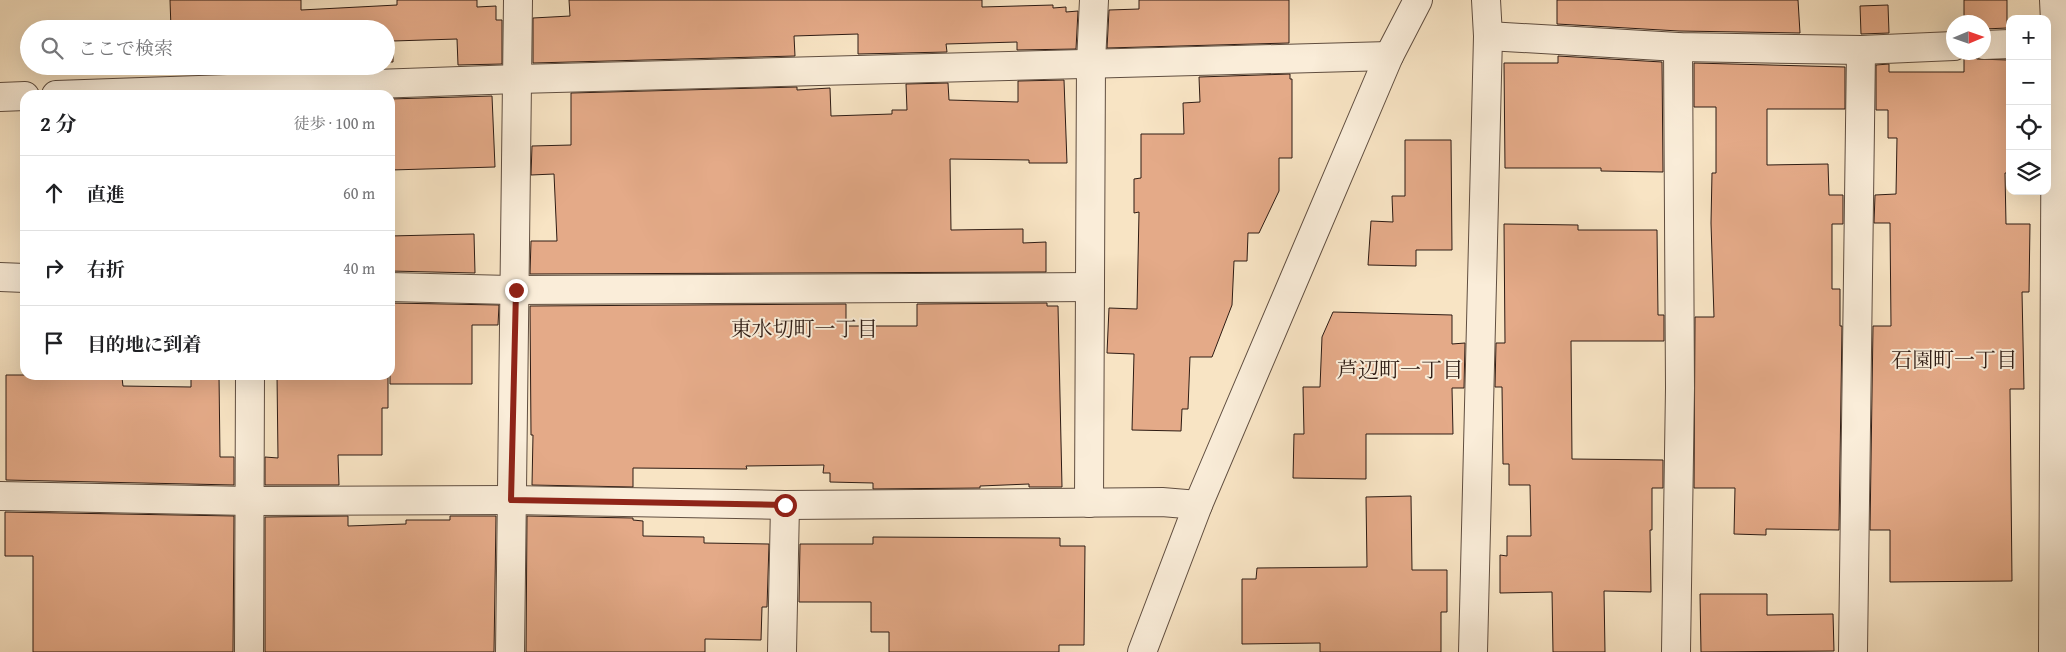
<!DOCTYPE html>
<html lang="ja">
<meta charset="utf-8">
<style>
body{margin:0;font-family:"Gentium Book Plus","Noto Serif JP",serif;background:#f6f6f6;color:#202124}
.controls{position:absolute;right:15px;top:15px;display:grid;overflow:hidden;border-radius:10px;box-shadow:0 5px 20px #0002}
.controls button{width:45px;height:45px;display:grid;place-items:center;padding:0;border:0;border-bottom:1px solid #e0e0e0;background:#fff;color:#202124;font:25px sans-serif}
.compass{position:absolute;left:1946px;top:15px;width:45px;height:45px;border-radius:50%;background:#fff;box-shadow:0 5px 20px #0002;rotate:88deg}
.stop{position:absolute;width:15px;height:15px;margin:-11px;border:4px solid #8f2418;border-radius:50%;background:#fff}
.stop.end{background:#8f2418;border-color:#fff;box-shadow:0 1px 5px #0008}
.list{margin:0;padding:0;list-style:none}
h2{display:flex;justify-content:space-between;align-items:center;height:65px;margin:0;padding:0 20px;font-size:21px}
h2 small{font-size:16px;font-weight:400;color:#757577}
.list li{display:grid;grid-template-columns:32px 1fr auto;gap:15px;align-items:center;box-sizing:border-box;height:75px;padding:0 20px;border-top:1px solid #e0e0e0}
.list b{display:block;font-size:19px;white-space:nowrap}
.list em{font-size:16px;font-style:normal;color:#757577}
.icon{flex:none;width:28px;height:28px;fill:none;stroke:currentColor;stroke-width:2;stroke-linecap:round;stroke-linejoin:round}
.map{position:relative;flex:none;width:2066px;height:652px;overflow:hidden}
.search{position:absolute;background:#fff;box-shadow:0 5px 20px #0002;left:20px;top:20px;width:375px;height:55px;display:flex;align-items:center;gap:12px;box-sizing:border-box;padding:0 18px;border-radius:28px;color:#757577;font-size:19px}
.panel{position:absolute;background:#fff;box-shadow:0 5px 20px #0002;left:20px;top:90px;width:375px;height:290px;border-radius:15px}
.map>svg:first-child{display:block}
</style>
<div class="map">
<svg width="2066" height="652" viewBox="0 0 2066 652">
<rect width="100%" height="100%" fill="#f8e4c4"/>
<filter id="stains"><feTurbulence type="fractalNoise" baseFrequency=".004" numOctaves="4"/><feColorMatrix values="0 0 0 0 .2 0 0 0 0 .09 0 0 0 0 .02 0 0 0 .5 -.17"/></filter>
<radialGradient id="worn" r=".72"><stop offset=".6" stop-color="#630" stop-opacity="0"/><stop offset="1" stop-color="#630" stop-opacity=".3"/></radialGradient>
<g fill="#e4aa88" stroke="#2e1c14">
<path d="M170,0H301V10L397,5V0H477V7L496,6V20H502V64L458,65L457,39L393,41V62H386V29H171Z"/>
<path d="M569,0H982V7L1053,5V8L1066,7V12L1078,11L1076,49L1017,50V42L946,44L947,52L858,54V34L794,36L795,56L533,63V18L570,16Z"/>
<path d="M1139,0H1289V43L1107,48L1109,10L1139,9Z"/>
<path d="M1557,0H1798L1800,33L1679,31L1557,24Z"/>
<path d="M1964,0H2007V28L1984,29V22H1964Z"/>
<path d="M1888,5L1889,33L1861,34L1860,6Z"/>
<path d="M1968,52L1977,59L2008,60V64H2010V173H2005L2006,224H2030L2029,292H2022L2024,389H2010L2012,581L1890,582V530H1870L1873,326H1891L1890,223H1874L1875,195L1896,194L1897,138H1888V110H1876V65L1889,64V72H1964V57Z"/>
<path d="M1558,56L1662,62L1663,172L1601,171V168H1505L1504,63H1558Z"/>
<path d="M1694,63L1845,67V109H1767V165L1828,164L1829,195H1843V224H1832V289H1840V326H1842L1839,530L1766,529V535L1734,534L1735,488H1694L1695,317H1714L1711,223L1712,173H1716V107H1694Z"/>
<path d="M1290,74V79H1292V158H1279V191L1259,233H1248L1247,261H1234L1232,305L1212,357H1190L1188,409H1182L1181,431L1132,430L1134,354L1107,353L1109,308L1137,309L1139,212L1134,213V179L1141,178V134H1184L1183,103L1200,102L1199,77Z"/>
<path d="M1064,80L1067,163H1029V160L950,159L951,230L1023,229V243L1046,242V272L530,274L531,241H557L554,174L531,175L532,146L571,145V93L797,87V90L830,88L831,116L892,114V110H907L906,84L948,83L949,100L1018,102V81Z"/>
<path d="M492,96L495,167L391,170L390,99Z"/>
<path d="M1405,140H1451L1452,250H1416V266L1368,265L1371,221L1393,222L1392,196H1405Z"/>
<path d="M1504,224L1578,225V230H1657L1658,315H1664V341H1571L1572,459L1663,460V488H1652V530H1650L1651,592L1604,591L1605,652H1553L1552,592L1500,593V555L1507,556V536H1531L1530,485H1509V464H1503L1502,387H1495L1496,343H1505Z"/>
<path d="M474,234L475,273L390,271V236Z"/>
<path d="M390,303L499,305L498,325H472V384H390Z"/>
<path d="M1047,303V306H1058L1062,487H1029V484L980,486V488L873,489V483L830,482V473H823L824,465L746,466L747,469L633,468V487L532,485L533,435H531L530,306L846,304V326H917V304Z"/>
<path d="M1333,312L1452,315V344L1465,343L1464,388H1452L1453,434H1366V479L1293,478L1294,434H1304L1303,387H1320L1322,337Z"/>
<path d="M6,375H114V378H122L123,386L191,387V375H219L220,457H234V485L6,480Z"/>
<path d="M277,375H388V408H382V455H338L339,485H265V457L278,458Z"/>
<path d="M1411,496L1412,570H1447V612H1441V652H1320V643L1242,644V579H1256L1257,568L1367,567L1366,497Z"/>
<path d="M5,512L234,516L233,652H33V556H5Z"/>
<path d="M348,516V526L406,524V520H450V516H496L494,652H265V517Z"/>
<path d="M527,516L633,518V520L643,521V536L704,537V543L769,544L767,607H762L761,640L705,639V652H526Z"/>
<path d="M873,537L1060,538V546H1085L1084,645H1059V652H889V632H871V602H799L800,544H873Z"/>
<path d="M1700,594H1767V615L1833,614L1834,651L1701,652Z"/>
</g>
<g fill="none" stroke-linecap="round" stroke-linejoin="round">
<g stroke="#604e40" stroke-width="30">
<g id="minor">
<path d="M1488,36L1678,47L1861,50L1954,46"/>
<path d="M1984,45L2010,44"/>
<path d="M56,95L518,79L1389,56"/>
<path d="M0,97L25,96"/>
<path d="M0,277L25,278"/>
<path d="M390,287L515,290L1090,287"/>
<path d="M0,496L249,501L511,500L785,505L1162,502L1198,505"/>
<path d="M1089,503L1091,62L1094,0"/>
<path d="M249,652L250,375"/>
<path d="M510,652L518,0"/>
<path d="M782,652L785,505"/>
<path d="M1142,652L1198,505L1389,56L1418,0"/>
<path d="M1473,652L1488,36L1486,0"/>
<path d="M1676,652L1680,388L1678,47"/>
<path d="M1853,652L1861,50"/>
<path d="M2053,652L2056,42L2054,0"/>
</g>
</g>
<use href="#minor" stroke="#faedd9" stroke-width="28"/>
</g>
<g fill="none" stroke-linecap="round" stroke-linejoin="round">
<path stroke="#8f2418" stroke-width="6" d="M516,290L511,500L785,505"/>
</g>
<g text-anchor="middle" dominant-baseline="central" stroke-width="4" stroke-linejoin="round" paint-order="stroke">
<g font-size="21" fill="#2e1c14" stroke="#faedd9">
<text x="804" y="328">東水切町一丁目</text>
<text x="1954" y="359">石園町一丁目</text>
<text x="1400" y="369">芦辺町一丁目</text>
</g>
</g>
<rect width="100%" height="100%" filter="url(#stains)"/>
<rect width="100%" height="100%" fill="url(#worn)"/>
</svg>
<div class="controls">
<button>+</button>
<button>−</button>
<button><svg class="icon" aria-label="locate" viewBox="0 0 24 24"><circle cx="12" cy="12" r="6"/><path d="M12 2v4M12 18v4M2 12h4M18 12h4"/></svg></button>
<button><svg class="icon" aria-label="layers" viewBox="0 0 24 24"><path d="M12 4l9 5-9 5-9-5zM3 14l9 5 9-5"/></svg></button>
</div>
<svg class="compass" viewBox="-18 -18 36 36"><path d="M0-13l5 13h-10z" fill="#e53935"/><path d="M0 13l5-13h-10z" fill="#757577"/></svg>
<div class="stop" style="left:785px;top:505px"></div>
<div class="stop end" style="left:516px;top:290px"></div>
<div class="search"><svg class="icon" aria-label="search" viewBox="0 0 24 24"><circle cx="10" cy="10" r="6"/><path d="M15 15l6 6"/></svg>ここで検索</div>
<section class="panel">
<h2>2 分<small>徒歩 · 100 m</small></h2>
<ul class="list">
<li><svg class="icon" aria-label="ahead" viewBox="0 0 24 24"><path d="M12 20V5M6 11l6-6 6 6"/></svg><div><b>直進</b></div><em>60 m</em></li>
<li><svg class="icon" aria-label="right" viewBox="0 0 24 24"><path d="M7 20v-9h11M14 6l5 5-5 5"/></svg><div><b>右折</b></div><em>40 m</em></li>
<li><svg class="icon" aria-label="arrive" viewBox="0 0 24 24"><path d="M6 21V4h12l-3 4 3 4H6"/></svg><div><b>目的地に到着</b></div></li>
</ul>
</section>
</div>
